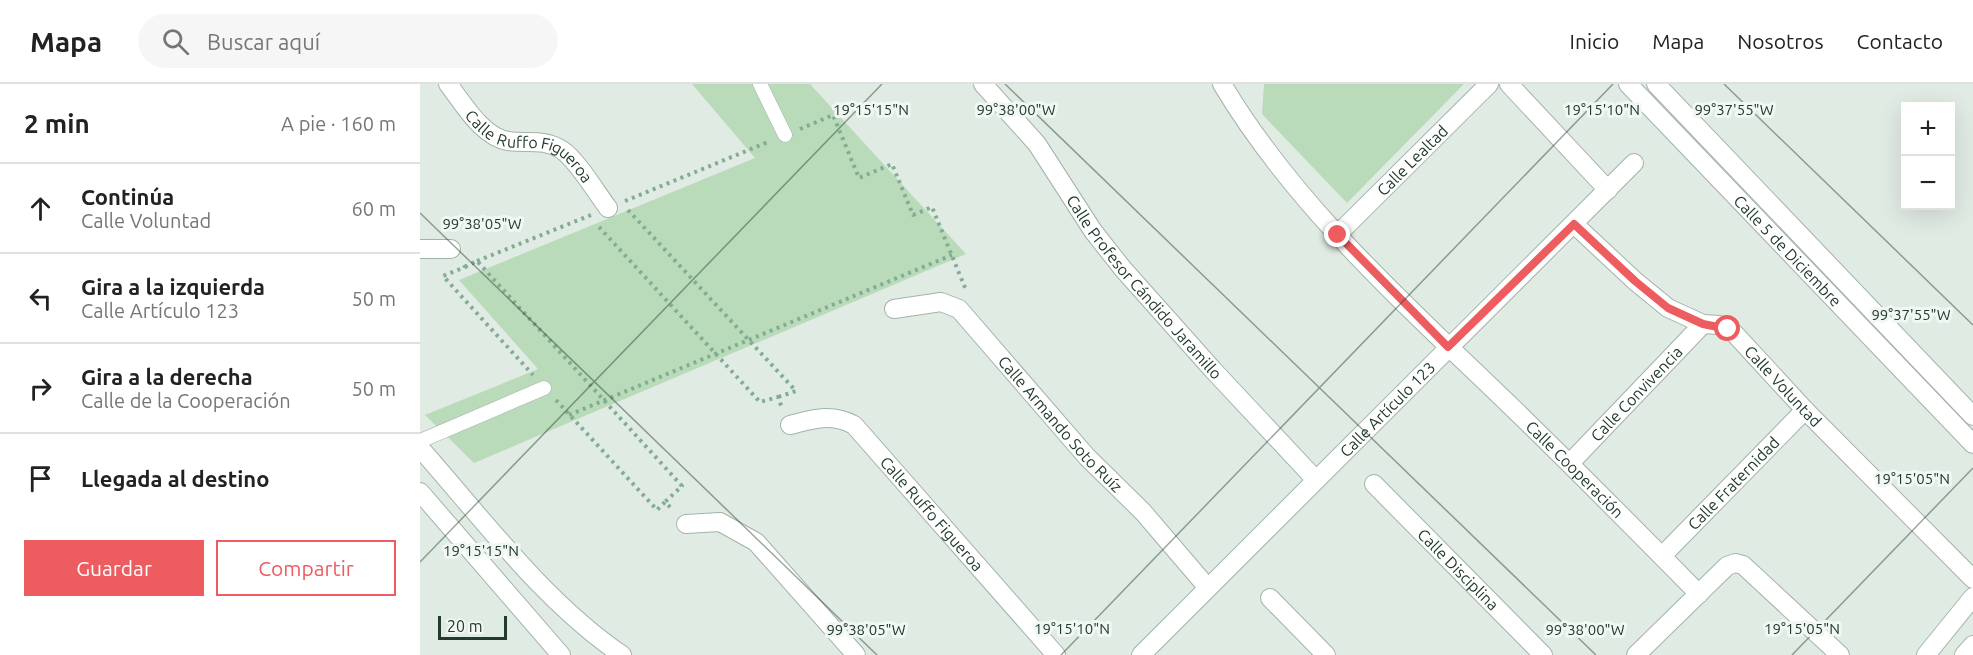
<!DOCTYPE html>
<html lang="es">
<meta charset="utf-8">
<style>
body{margin:0;font-family:Ubuntu,sans-serif;background:#f6f6f6;color:#222}
.controls{position:absolute;right:18px;top:18px;display:grid;overflow:hidden;border-radius:0px;box-shadow:0 6px 24px #0002}
.controls button{width:54px;height:54px;display:grid;place-items:center;padding:0;border:0;border-bottom:2px solid #e0e0e0;background:#fff;color:#222;font:30px sans-serif}
.scale{position:absolute;left:18px;bottom:15px;width:69px;box-sizing:border-box;padding-left:6px;border:3px solid #223b2d;border-top:0;font-size:16px;line-height:21px;white-space:nowrap;color:#223b2d;-webkit-text-stroke:4px #f1f7f2;paint-order:stroke}
.stop{position:absolute;width:18px;height:18px;margin:-14px;border:4px solid #ed5c5f;border-radius:50%;background:#fff}
.stop.end{background:#ed5c5f;border-color:#fff;box-shadow:0 2px 6px #0008}
.list{margin:0;padding:0;list-style:none}
h2{display:flex;justify-content:space-between;align-items:center;height:78px;margin:0;padding:0 24px;font-size:26px}
h2 small{font-size:20px;font-weight:400;color:#767676}
.list li{display:grid;grid-template-columns:39px 1fr auto;gap:18px;align-items:center;box-sizing:border-box;height:90px;padding:0 24px;border-top:2px solid #e0e0e0}
.list b{display:block;font-size:22px;white-space:nowrap}
.list p{margin:0;font-size:20px;white-space:nowrap;color:#767676}
.list em{font-size:20px;font-style:normal;color:#767676}
.actions{display:flex;gap:12px;padding:18px 24px}
.actions a{flex:1;padding:14px 0;border:2px solid #ed5c5f;border-radius:0px;text-align:center;font-size:21px;color:#ed5c5f}
.actions .main{background:#ed5c5f;color:#fff}
.icon{flex:none;width:33px;height:33px;fill:none;stroke:currentColor;stroke-width:2;stroke-linecap:round;stroke-linejoin:round}
.map{position:relative;flex:none;width:1553px;height:571px;overflow:hidden}
header{display:flex;align-items:center;gap:36px;box-sizing:border-box;height:84px;padding:0 30px;background:#fff;border-bottom:2px solid #e0e0e0}
header strong{font-size:28px}
nav{display:flex;gap:33px;margin-inline-start:auto;font-size:21px}
.search{width:420px;height:54px;background:#f6f6f6;display:flex;align-items:center;gap:15px;box-sizing:border-box;padding:0 21px;border-radius:33px;color:#767676;font-size:22px}
main{display:flex}
aside{flex:1;background:#fff}
.map>svg:first-child{display:block}
</style>
<header>
<strong>Mapa</strong>
<div class="search"><svg class="icon" aria-label="search" viewBox="0 0 24 24"><circle cx="10" cy="10" r="6"/><path d="M15 15l6 6"/></svg>Buscar aquí</div>
<nav><a>Inicio</a><a>Mapa</a><a>Nosotros</a><a>Contacto</a></nav>
</header>
<main>
<aside>
<h2>2 min<small>A pie · 160 m</small></h2>
<ul class="list">
<li><svg class="icon" aria-label="ahead" viewBox="0 0 24 24"><path d="M12 20V5M6 11l6-6 6 6"/></svg><div><b>Continúa</b><p>Calle Voluntad</p></div><em>60 m</em></li>
<li><svg class="icon" aria-label="left" viewBox="0 0 24 24"><path d="M17 20v-9H6M10 6l-5 5 5 5"/></svg><div><b>Gira a la izquierda</b><p>Calle Artículo 123</p></div><em>50 m</em></li>
<li><svg class="icon" aria-label="right" viewBox="0 0 24 24"><path d="M7 20v-9h11M14 6l5 5-5 5"/></svg><div><b>Gira a la derecha</b><p>Calle de la Cooperación</p></div><em>50 m</em></li>
<li><svg class="icon" aria-label="arrive" viewBox="0 0 24 24"><path d="M6 21V4h12l-3 4 3 4H6"/></svg><div><b>Llegada al destino</b></div></li>
</ul>
<div class="actions"><a class="main">Guardar</a><a>Compartir</a></div>
</aside>
<div class="map">
<svg width="1553" height="571" viewBox="0 0 1553 571">
<rect width="100%" height="100%" fill="#e0ebe3"/>
<g fill="#badbba">
<path d="M272,0H390L546,170L54,379L5,331L118,285L39,196L335,74Z"/>
<path d="M844,0H1044L927,119L842,30Z"/>
</g>
<g fill="none" stroke-linecap="round" stroke-linejoin="round">
<g stroke="#a3b3a9" stroke-width="15">
<g id="service">
<path d="M340,0L365,51"/>
<path d="M0,357L124,304"/>
</g>
</g>
<g stroke="#a3b3a9" stroke-width="20">
<g id="minor">
<path id="s1" d="M28,0C43,19 62,53 88,57C107,60 124,54 142,66C157,76 176,108 188,124"/>
<path id="s2" d="M563,0L617,60L673,147L703,185L793,286L896,396"/>
<path id="s3" d="M802,0C872,117 975,211 1073,305C1143,372 1211,441 1279,510"/>
<path d="M1089,0L1188,106"/>
<path id="s4" d="M1208,0L1553,360"/>
<path d="M1236,0L1553,332"/>
<path id="s5" d="M1154,140L1215,197L1248,224L1283,240L1299,241L1314,249L1385,326L1553,495"/>
<path id="s6" d="M917,151L1069,0"/>
<path d="M0,165H31"/>
<path id="s7" d="M474,225L521,218L539,225L667,373L723,428L788,504"/>
<path id="s8" d="M370,341C394,335 411,329 434,341L636,571"/>
<path d="M0,364C62,434 124,518 202,571"/>
<path id="s9" d="M1150,379L1283,240"/>
<path id="s10" d="M954,400L1123,571"/>
<path d="M0,408L141,571"/>
<path d="M266,440L300,438L336,458L436,571"/>
<path id="s11" d="M1242,472L1385,326"/>
<path d="M850,514L906,571"/>
<path id="s12" d="M721,571L1214,79"/>
<path d="M1216,571L1307,482L1315,479L1323,481L1420,571"/>
</g>
</g>
<g stroke="#a2b9ab" stroke-width="20">
<g id="secondary">
<path d="M1506,571L1553,513"/>
<path d="M1544,571L1553,561"/>
</g>
</g>
<g stroke="#82ad94" stroke-width="4" stroke-dasharray="3 4.5" stroke-linecap="butt">
<path d="M380,45L413,31L439,94L472,80L493,131L512,123L546,206"/>
<path d="M205,117L348,58"/>
<path d="M208,126L376,307L358,313"/>
<path d="M179,143L340,318L358,313L362,324"/>
<path d="M57,177L171,131"/>
<path d="M44,181L45,183L23,192L113,291"/>
<path d="M45,183L57,177L262,402L245,418"/>
<path d="M136,316L237,426L245,418L253,426"/>
<path d="M149,331L532,171"/>
</g>
<use href="#service" stroke="#fff" stroke-width="14"/>
<use href="#minor" stroke="#fff" stroke-width="18"/>
<use href="#secondary" stroke="#fff" stroke-width="18"/>
</g>
<g fill="none" stroke-linecap="round" stroke-linejoin="round">
<path stroke="#ed5c5f" stroke-width="8" d="M918,151L1028,263L1154,140L1215,197L1248,224L1283,240L1308,245"/>
</g>
<path fill="none" stroke="#223b2d" stroke-width="1.5" stroke-opacity="0.45" d="M585,0L1176,571M1304,0L1553,241M0,129L457,571M0,478L462,0M641,571L1193,0M1372,571L1553,384"/>
<g text-anchor="middle" dominant-baseline="central" stroke-width="6" stroke-linejoin="round" paint-order="stroke">
<g font-size="16" fill="#223b2d" stroke="#f1f7f2">
<text stroke="none"><textPath href="#s1" startOffset="108">Calle Ruffo Figueroa</textPath></text>
<text stroke="none"><textPath href="#s6" startOffset="106">Calle Lealtad</textPath></text>
<text stroke="none"><textPath href="#s4" startOffset="231">Calle 5 de Diciembre</textPath></text>
<text stroke="none"><textPath href="#s2" startOffset="260">Calle Profesor Cándido Jaramillo</textPath></text>
<text stroke="none"><textPath href="#s5" startOffset="270">Calle Voluntad</textPath></text>
<text stroke="none"><textPath href="#s9" startOffset="96">Calle Convivencia</textPath></text>
<text stroke="none"><textPath href="#s12" startOffset="348">Calle Artículo 123</textPath></text>
<text stroke="none"><textPath href="#s7" startOffset="220">Calle Armando Soto Ruíz</textPath></text>
<text stroke="none"><textPath href="#s3" startOffset="524">Calle Cooperación</textPath></text>
<text stroke="none"><textPath href="#s11" startOffset="102">Calle Fraternidad</textPath></text>
<text stroke="none"><textPath href="#s8" startOffset="184">Calle Ruffo Figueroa</textPath></text>
<text stroke="none"><textPath href="#s10" startOffset="120">Calle Disciplina</textPath></text>
</g>
</g>
<g font-size="15" text-anchor="middle" fill="#223b2d" stroke="#f1f7f2" stroke-width="6" stroke-linejoin="round" paint-order="stroke">
<text x="596" y="31">99°38'00"W</text>
<text x="1314" y="31">99°37'55"W</text>
<text x="451" y="31">19°15'15"N</text>
<text x="1182" y="31">19°15'10"N</text>
<text x="62" y="145">99°38'05"W</text>
<text x="1491" y="236">99°37'55"W</text>
<text x="1492" y="400">19°15'05"N</text>
<text x="61" y="472">19°15'15"N</text>
<text x="652" y="550">19°15'10"N</text>
<text x="1382" y="550">19°15'05"N</text>
<text x="446" y="551">99°38'05"W</text>
<text x="1165" y="551">99°38'00"W</text>
</g>
</svg>
<div class="controls">
<button>+</button>
<button>−</button>
</div>
<div class="scale">20 m</div>
<div class="stop" style="left:1308px;top:245px"></div>
<div class="stop end" style="left:918px;top:151px"></div>
</div>
</main>
